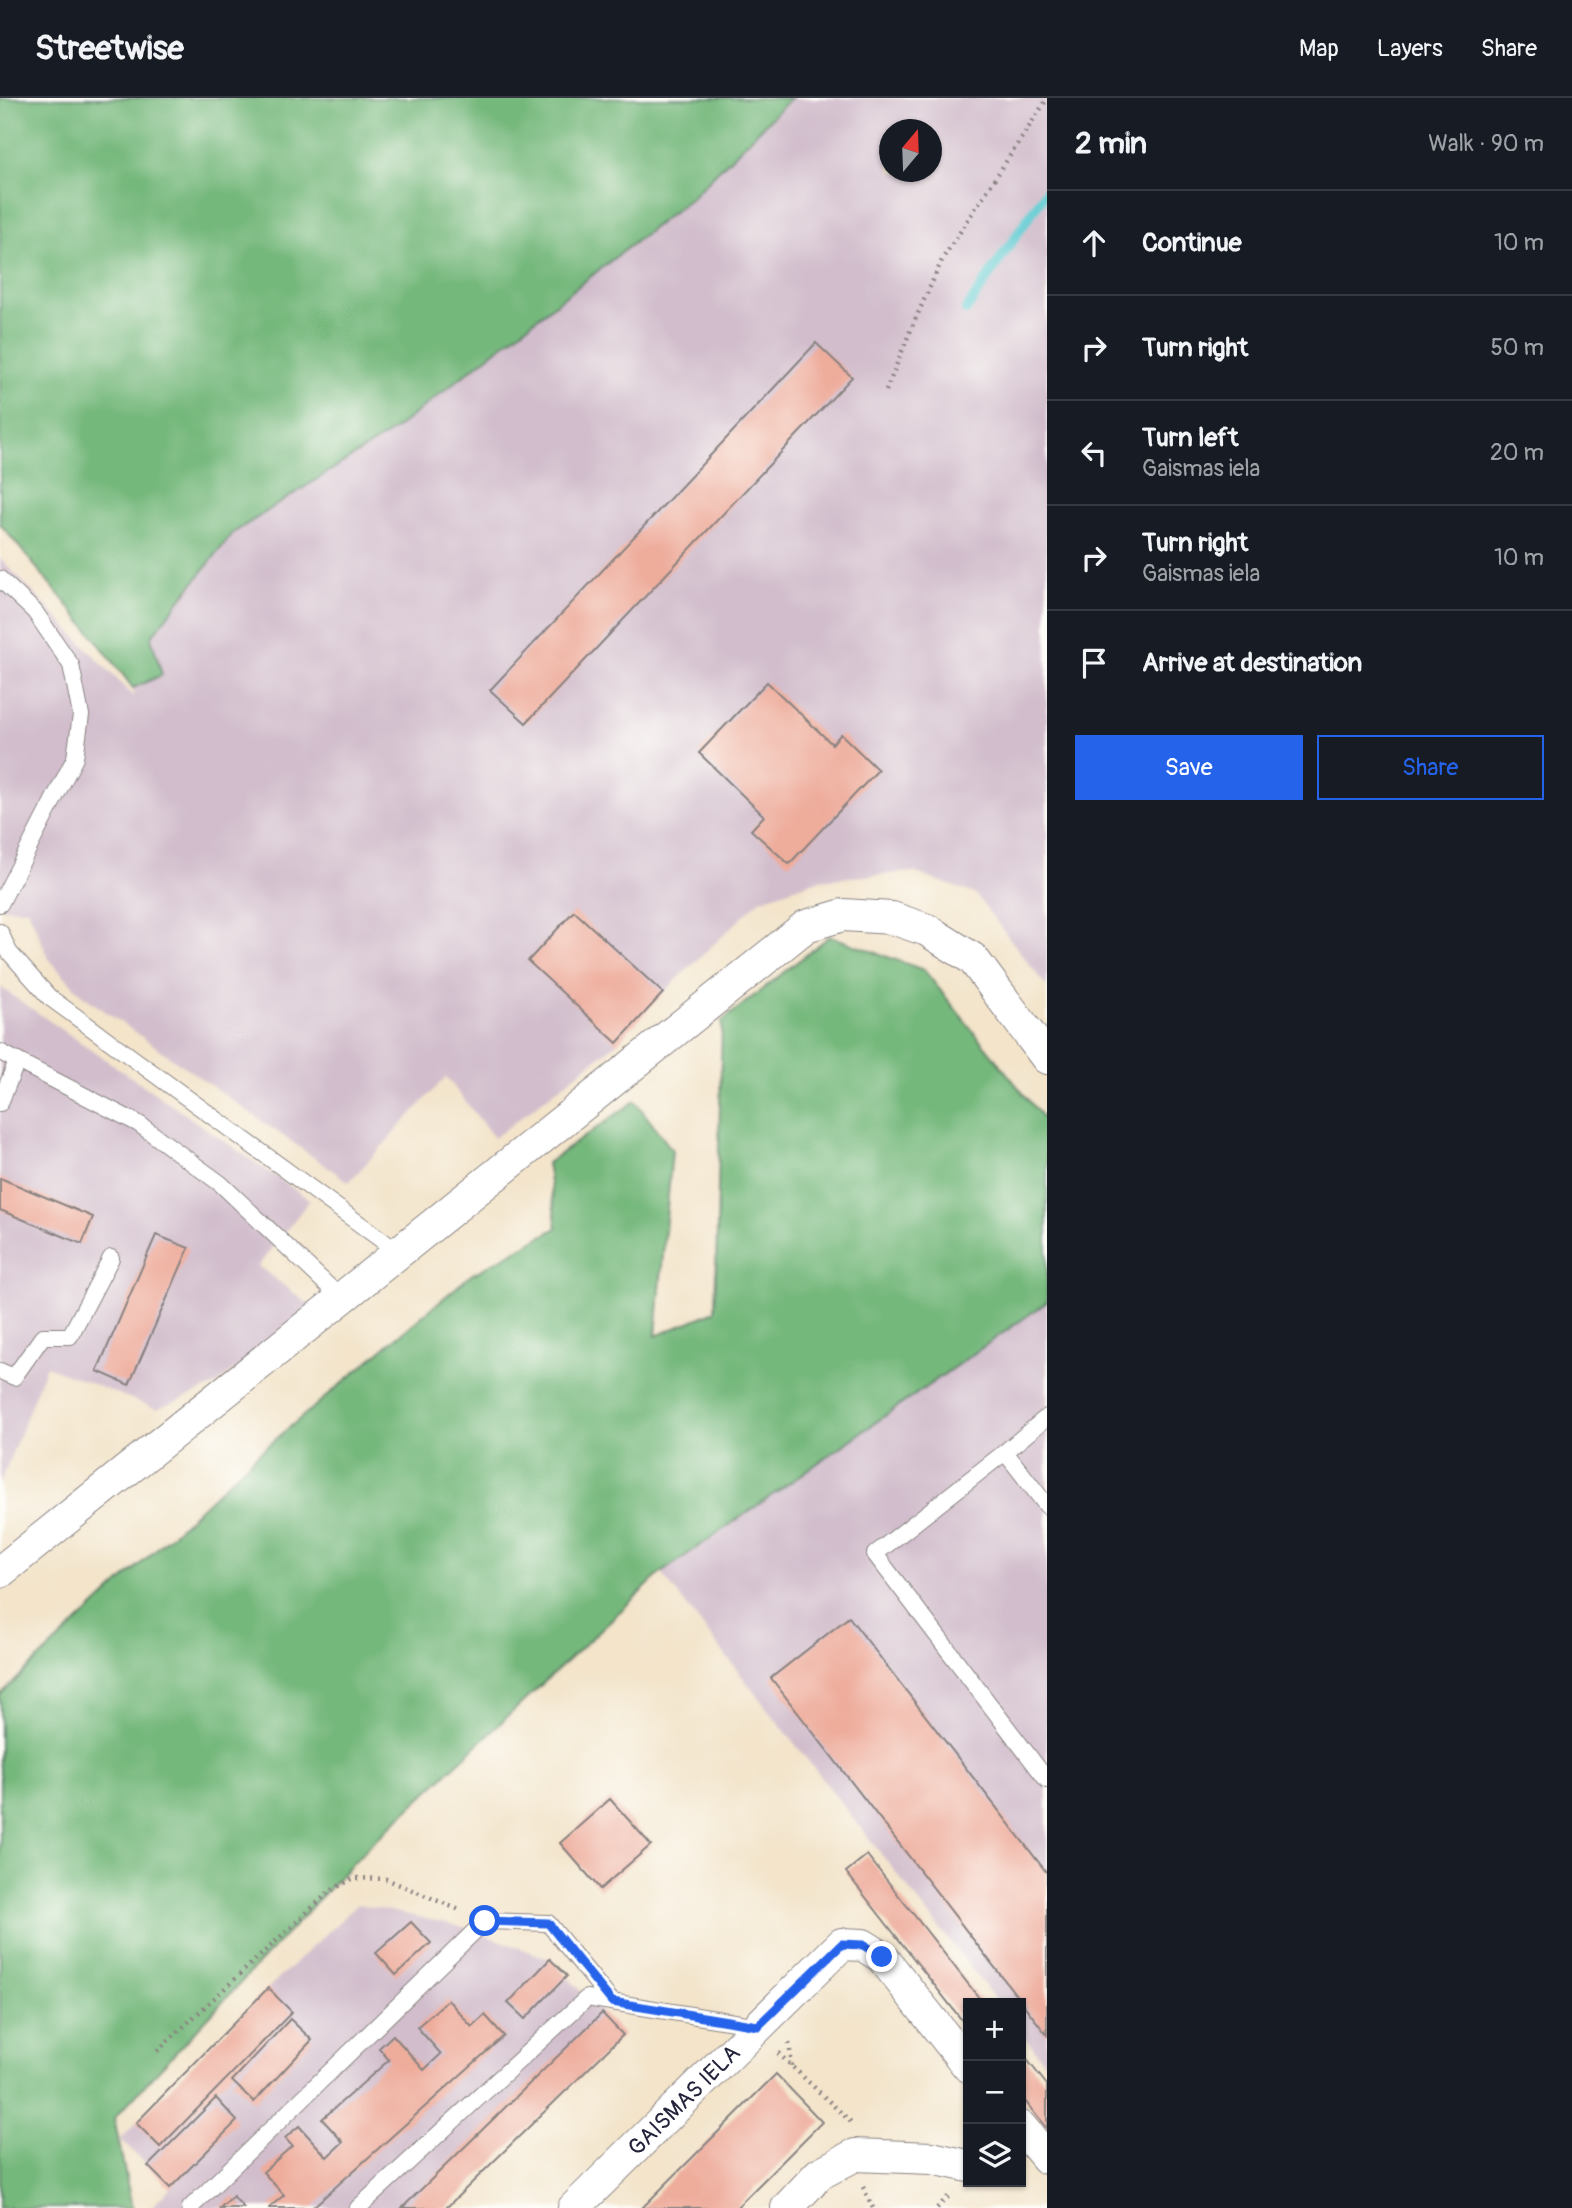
<!DOCTYPE html>
<meta charset="utf-8">
<style>
body{margin:0;font-family:Pangolin,sans-serif;background:#20242c;color:#f1f3f6}
.controls{position:absolute;right:21px;bottom:21px;display:grid;overflow:hidden;border-radius:0px;box-shadow:0 2px 5px #0004}
.controls button{width:63px;height:63px;display:grid;place-items:center;padding:0;border:0;border-bottom:2px solid #363941;background:#171b24;color:#f1f3f6;font:35px sans-serif}
.compass{position:absolute;left:879px;top:21px;width:63px;height:63px;border-radius:50%;background:#171b24;box-shadow:0 2px 5px #0004;rotate:19deg}
.stop{position:absolute;width:21px;height:21px;margin:-16px;border:5px solid #2563eb;border-radius:50%;background:#fff}
.stop.end{background:#2563eb;border-color:#fff;box-shadow:0 2px 7px #0008}
.list{margin:0;padding:0;list-style:none}
h2{display:flex;justify-content:space-between;align-items:center;height:91px;margin:0;padding:0 28px;font-size:30px}
h2 small{font-size:23px;font-weight:400;color:#9ea1a6}
.list li{display:grid;grid-template-columns:46px 1fr auto;gap:21px;align-items:center;box-sizing:border-box;height:105px;padding:0 28px;border-top:2px solid #363941}
.list b{display:block;font-size:26px;white-space:nowrap}
.list p{margin:0;font-size:23px;white-space:nowrap;color:#9ea1a6}
.list em{font-size:23px;font-style:normal;color:#9ea1a6}
.actions{display:flex;gap:14px;padding:21px 28px}
.actions a{flex:1;padding:16px 0;border:2px solid #2563eb;border-radius:0px;text-align:center;font-size:24px;color:#2563eb}
.actions .main{background:#2563eb;color:#fff}
.icon{flex:none;width:38px;height:38px;fill:none;stroke:currentColor;stroke-width:2;stroke-linecap:round;stroke-linejoin:round}
.map{position:relative;flex:none;width:1047px;height:2110px;overflow:hidden}
header{display:flex;align-items:center;gap:42px;box-sizing:border-box;height:98px;padding:0 35px;background:#171b24;border-bottom:2px solid #363941}
header strong{font-size:33px}
nav{display:flex;gap:38px;margin-inline-start:auto;font-size:24px}
main{display:flex}
aside{flex:1;background:#171b24}
.map>svg:first-child{display:block}
</style>
<header>
<strong>Streetwise</strong>
<nav><a>Map</a><a>Layers</a><a>Share</a></nav>
</header>
<main>
<div class="map">
<svg width="1047" height="2110" viewBox="0 0 1047 2110">
<rect width="100%" height="100%" fill="#fdfcf7"/>
<filter id="ink" filterUnits="userSpaceOnUse"><feTurbulence type="fractalNoise" baseFrequency=".0143" numOctaves="2"/><feDisplacementMap in="SourceGraphic" scale="14" xChannelSelector="R" yChannelSelector="G"/><feConvolveMatrix kernelMatrix="1 2 1 2 8 2 1 2 1" color-interpolation-filters="sRGB"/></filter>
<filter id="wash" filterUnits="userSpaceOnUse"><feTurbulence type="fractalNoise" baseFrequency=".00686" numOctaves="4" result="noise"/><feDisplacementMap in="SourceGraphic" scale="28" xChannelSelector="R" yChannelSelector="G"/><feGaussianBlur stdDeviation="1.57" result="paint"/><feColorMatrix in="noise" values="0 0 0 0 0 0 0 0 0 0 0 0 0 0 0 0 0 1.4 0 .05"/><feComposite in="paint" operator="in"/></filter>
<g filter="url(#wash)">
<rect width="100%" height="100%" fill="#f3e4ca"/>
<g fill="#d1bdcc" fill-rule="evenodd">
<path d="M791,0H1047V889L975,796L913,774L818,782L760,802L663,895L617,945L494,1040L446,979L349,1084L82,897L49,861L28,811L0,810V460L134,599L133,590L161,577L151,539L233,435L394,332L691,100ZM890,32H932V74H890Z"/>
<path d="M0,889L310,1102L258,1168L311,1208L216,1287L157,1311L46,1268L0,1386Z"/>
<path d="M1047,1204V1968L1021,1934V1905H998L661,1475Z"/>
<path d="M358,1806L460,1828L550,1861L623,1937L446,2110H150L170,2090L120,2041L268,1890Z"/>
</g>
<g fill="#74b87c" stroke="#4b6d5c" stroke-width="2">
<path d="M0,0H791L691,100L394,332L233,435L151,539L162,577L133,590L91,535L0,426Z"/>
<path d="M830,838L924,872L1047,1025V1204L661,1475L366,1751L114,2020L132,2110H0V1597L259,1355L471,1177L557,1130L547,1065L635,1003L672,1052L656,1238L715,1213L722,923Z"/>
</g>
<g fill="none" stroke-linecap="round" stroke-linejoin="round">
<path stroke="#5dcad1" stroke-width="10" d="M966,212L1047,92"/>
</g>
<g id="blocks">
<g fill="#eeac9b">
<path d="M816,245L852,279L526,625L490,592Z"/>
<path d="M767,584L832,646L841,636L878,672L789,766L751,732L764,718L699,655Z"/>
<path d="M574,813L663,895L617,945L528,863Z"/>
<path d="M0,1080L93,1119L82,1146L0,1112Z"/>
<path d="M156,1137L189,1150L129,1287L97,1273Z"/>
<path d="M849,1519L1047,1775V1937L771,1580Z"/>
<path d="M610,1701L651,1747L600,1791L560,1745Z"/>
<path d="M867,1757L983,1905H968V1930L846,1774Z"/>
<path d="M411,1824L431,1845L396,1877L376,1855Z"/>
<path d="M550,1861L567,1878L525,1921L508,1905Z"/>
<path d="M268,1890L292,1914L160,2049L136,2025Z"/>
<path d="M448,1902L472,1929L485,1917L504,1938L312,2110H269L284,2097L263,2074L292,2048L285,2040L299,2028L327,2059L343,2044L322,2021L389,1962L379,1950L393,1937L424,1972L441,1956L417,1929Z"/>
<path d="M602,1915L623,1937L446,2110H402Z"/>
<path d="M290,1921L312,1942L254,2004L232,1983Z"/>
<path d="M1021,1954L1047,1987V2031L1021,1998Z"/>
<path d="M776,1976L822,2024L736,2110H642Z"/>
<path d="M216,2000L237,2023L170,2090L148,2068Z"/>
<path d="M233,2098L244,2110H220Z"/>
</g>
</g>
</g>
<g filter="url(#ink)">
<use href="#blocks" fill-opacity="0" stroke="#8a8382" stroke-width="2"/>
<g fill="none" stroke-linecap="round" stroke-linejoin="round">
<g stroke="#8a8382" stroke-width="18">
<g id="lane">
<path d="M0,481L35,514L71,567L81,617L75,660L0,806"/>
<path d="M0,834L9,854L49,899L398,1154"/>
<path d="M0,954L139,1026L221,1086L341,1200"/>
<path d="M0,1005L17,963"/>
<path d="M0,1273L14,1279L43,1238H70L111,1160"/>
<path d="M1005,1354L1047,1319"/>
<path d="M1047,1408L1005,1354L875,1456L1047,1682"/>
<path d="M190,2110L485,1823L548,1825L612,1904"/>
<path d="M358,2110L587,1900L758,1928"/>
</g>
</g>
<g stroke="#8a8382" stroke-width="34">
<g id="street">
<path d="M0,1474L806,828L843,817L892,820L927,832L973,861L1047,960"/>
<path d="M1021,2029L1047,2060"/>
<path id="s1" d="M574,2110L842,1846L863,1847L882,1859L968,1968"/>
<path d="M787,2110L819,2076L855,2057L932,2060L968,2068"/>
</g>
</g>
<g stroke="#8a8382" stroke-width="4.5" stroke-dasharray="2 5" stroke-linecap="butt">
<path d="M886,293L911,231L943,160L1047,1"/>
<path d="M789,1945L792,1968"/>
<path d="M157,1953L330,1793L354,1780L386,1781L462,1813"/>
<path d="M778,1955L853,2026"/>
<path d="M863,2089L873,2110"/>
<path d="M937,2110L949,2098"/>
</g>
<use href="#lane" stroke="#fff" stroke-width="16"/>
<use href="#street" stroke="#fff" stroke-width="32"/>
</g>
</g>
<g fill="none" stroke-linecap="round" stroke-linejoin="round" filter="url(#ink)">
<path stroke="#2563eb" stroke-width="9" d="M485,1823L548,1825L612,1904L758,1928L842,1846L863,1847L882,1859"/>
</g>
<g text-anchor="middle" dominant-baseline="central" stroke-width="5" stroke-linejoin="round" paint-order="stroke">
<g font-size="23" fill="#22223b" stroke="#fdfcf7">
<text stroke="none"><textPath href="#s1" startOffset="154">GAISMAS IELA</textPath></text>
</g>
</g>
</svg>
<div class="controls">
<button>+</button>
<button>−</button>
<button><svg class="icon" aria-label="layers" viewBox="0 0 24 24"><path d="M12 4l9 5-9 5-9-5zM3 14l9 5 9-5"/></svg></button>
</div>
<svg class="compass" viewBox="-18 -18 36 36"><path d="M0-13l5 13h-10z" fill="#e53935"/><path d="M0 13l5-13h-10z" fill="#9ea1a6"/></svg>
<div class="stop" style="left:485px;top:1823px"></div>
<div class="stop end" style="left:882px;top:1859px"></div>
</div>
<aside>
<h2>2 min<small>Walk · 90 m</small></h2>
<ul class="list">
<li><svg class="icon" aria-label="ahead" viewBox="0 0 24 24"><path d="M12 20V5M6 11l6-6 6 6"/></svg><div><b>Continue</b></div><em>10 m</em></li>
<li><svg class="icon" aria-label="right" viewBox="0 0 24 24"><path d="M7 20v-9h11M14 6l5 5-5 5"/></svg><div><b>Turn right</b></div><em>50 m</em></li>
<li><svg class="icon" aria-label="left" viewBox="0 0 24 24"><path d="M17 20v-9H6M10 6l-5 5 5 5"/></svg><div><b>Turn left</b><p>Gaismas iela</p></div><em>20 m</em></li>
<li><svg class="icon" aria-label="right" viewBox="0 0 24 24"><path d="M7 20v-9h11M14 6l5 5-5 5"/></svg><div><b>Turn right</b><p>Gaismas iela</p></div><em>10 m</em></li>
<li><svg class="icon" aria-label="arrive" viewBox="0 0 24 24"><path d="M6 21V4h12l-3 4 3 4H6"/></svg><div><b>Arrive at destination</b></div></li>
</ul>
<div class="actions"><a class="main">Save</a><a>Share</a></div>
</aside>
</main>
